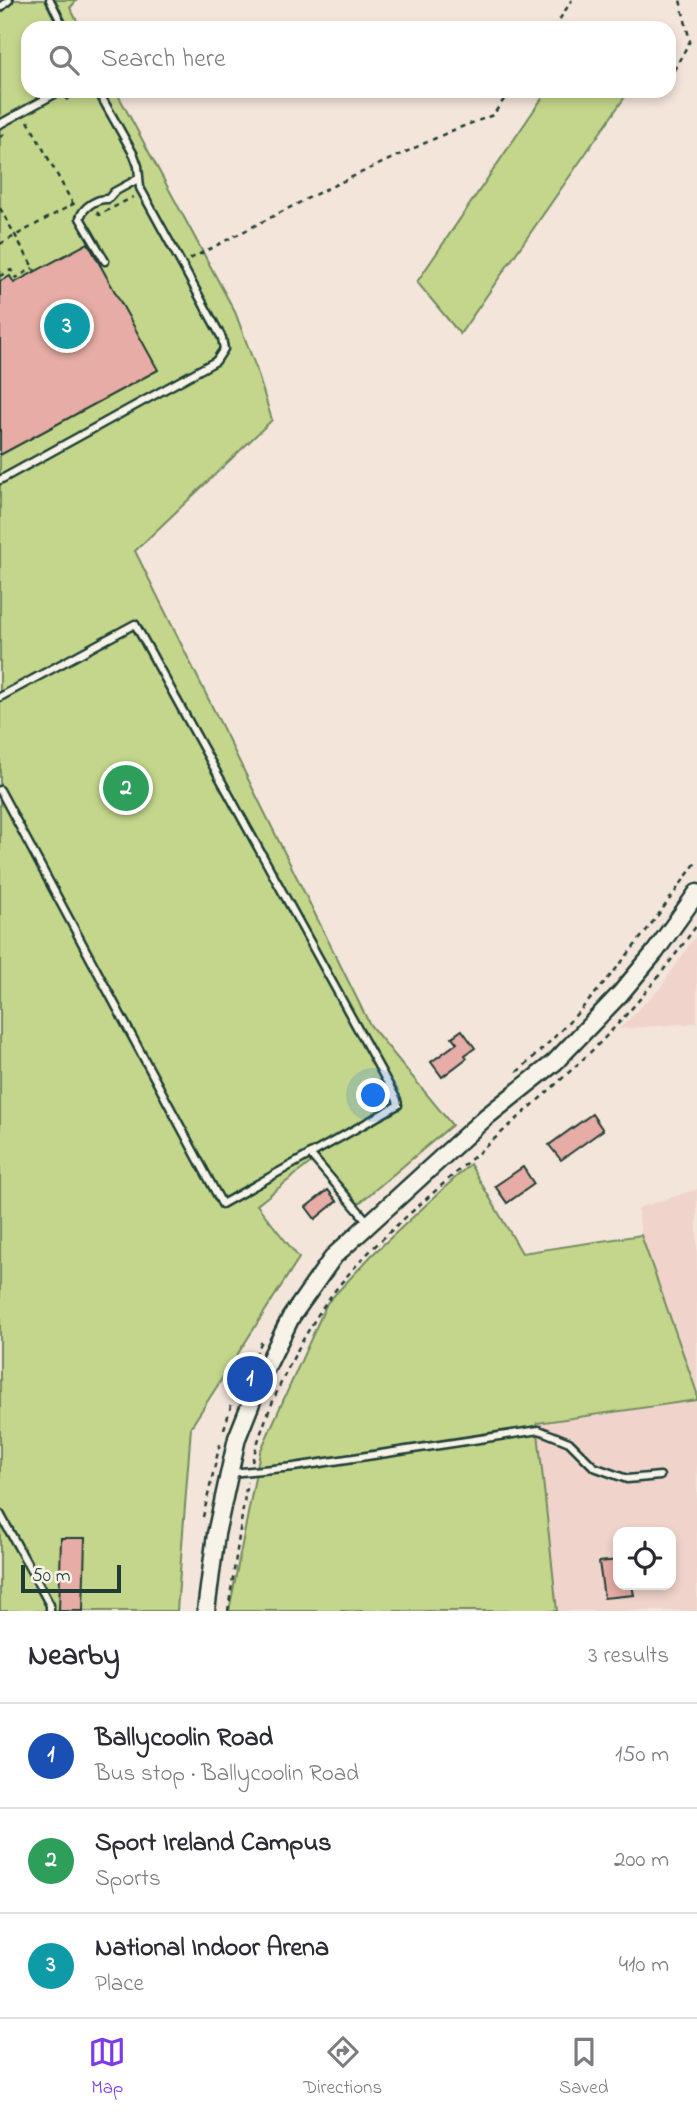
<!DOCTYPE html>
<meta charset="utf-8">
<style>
body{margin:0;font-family:"Indie Flower",sans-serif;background:#f7f7f7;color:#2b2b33}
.controls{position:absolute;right:21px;bottom:21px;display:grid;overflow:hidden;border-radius:14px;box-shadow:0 4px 10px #0003}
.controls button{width:63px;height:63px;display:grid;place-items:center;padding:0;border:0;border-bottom:2px solid #e1e1e2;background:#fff;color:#2b2b33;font:35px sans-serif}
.scale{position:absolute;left:21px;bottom:18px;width:100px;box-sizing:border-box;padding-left:7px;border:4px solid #1f3d34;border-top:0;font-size:19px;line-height:24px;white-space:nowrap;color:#1f3d34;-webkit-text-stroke:5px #f7f3e8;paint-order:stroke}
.you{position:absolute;left:374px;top:1096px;width:24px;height:24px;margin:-18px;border:5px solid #fff;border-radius:50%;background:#1a73e8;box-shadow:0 0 0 10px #1a73e833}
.badge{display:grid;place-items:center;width:46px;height:46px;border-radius:50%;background:#7c3aed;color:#fff;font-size:23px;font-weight:700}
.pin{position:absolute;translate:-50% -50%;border:4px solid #fff;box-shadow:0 2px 7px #0006}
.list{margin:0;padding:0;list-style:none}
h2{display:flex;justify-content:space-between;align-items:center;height:91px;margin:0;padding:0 28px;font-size:30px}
h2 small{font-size:23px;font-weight:400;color:#7c7c81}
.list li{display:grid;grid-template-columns:46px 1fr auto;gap:21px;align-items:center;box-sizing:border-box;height:105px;padding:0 28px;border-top:2px solid #e1e1e2}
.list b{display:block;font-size:26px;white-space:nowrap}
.list p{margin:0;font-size:23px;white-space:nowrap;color:#7c7c81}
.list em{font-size:23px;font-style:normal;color:#7c7c81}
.icon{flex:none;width:38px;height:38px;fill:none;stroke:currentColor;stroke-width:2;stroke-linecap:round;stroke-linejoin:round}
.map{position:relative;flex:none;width:697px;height:1611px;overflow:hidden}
.search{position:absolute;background:#fff;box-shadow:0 4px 10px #0003;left:21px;right:21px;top:21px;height:77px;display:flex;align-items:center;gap:18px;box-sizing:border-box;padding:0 24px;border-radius:21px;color:#7c7c81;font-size:26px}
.sheet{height:406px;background:#fff}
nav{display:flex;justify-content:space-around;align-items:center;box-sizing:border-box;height:98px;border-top:2px solid #e1e1e2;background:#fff;font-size:19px;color:#7c7c81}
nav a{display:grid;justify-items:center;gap:4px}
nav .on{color:#7c3aed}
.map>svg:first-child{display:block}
</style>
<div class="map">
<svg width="697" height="1611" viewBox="0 0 697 1611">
<rect width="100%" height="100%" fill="#f4e5db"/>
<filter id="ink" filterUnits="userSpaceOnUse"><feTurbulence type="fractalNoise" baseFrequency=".0143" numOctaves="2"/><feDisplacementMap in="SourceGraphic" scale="14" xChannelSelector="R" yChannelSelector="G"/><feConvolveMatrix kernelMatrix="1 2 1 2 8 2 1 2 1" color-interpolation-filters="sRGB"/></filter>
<g filter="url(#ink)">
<g fill="#f0d4cb" fill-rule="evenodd">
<path d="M697,934V1023L619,1029L660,988Z"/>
<path d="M697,1189V1393L641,1235L638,1208Z"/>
<path d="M697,1400V1611H557L537,1422ZM618,1532H671V1585H618Z"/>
</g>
<g fill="#c4d68b" stroke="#728a60" stroke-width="2">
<path d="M0,0H77L70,8L81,28H28V91H116L235,312L256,368L272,420L135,551L370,1025L452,1125L357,1205L314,1160L257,1205L299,1258L191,1427L177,1611H0Z"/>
<path d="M547,91H629L460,334L417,282Z"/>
<path d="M470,1164L522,1253L641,1235L697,1393V1400L537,1423L557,1611H229L260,1452L327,1303L372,1255Z"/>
</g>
<g fill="#e6aca5" stroke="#1f3d34" stroke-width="2">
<path d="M88,243L158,370L0,455V281L10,276L14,283Z"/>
<path d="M462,1030L475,1048L465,1055L467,1058L442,1077L431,1062L457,1043L452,1037Z"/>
<path d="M592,1114L603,1130L561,1160L549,1145Z"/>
<path d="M523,1167L534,1184L507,1203L495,1186Z"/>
<path d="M328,1190L337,1201L315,1219L306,1207Z"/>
<path d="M61,1538H85L83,1611H59Z"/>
<path d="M618,1560V1585H632L634,1595L604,1598L599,1562Z"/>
</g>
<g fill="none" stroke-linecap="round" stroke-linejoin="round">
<g stroke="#1f3d34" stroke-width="11">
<g id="service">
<path d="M50,0L64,28"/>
<path d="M0,8L9,0"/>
<path d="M0,124L60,91"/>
<path d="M105,261L80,218C83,207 97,198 108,199L114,192L138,179"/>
<path d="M0,480L216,361L224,349L222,338L140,188L138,166L134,155L98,91"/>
<path d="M0,697L135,624L397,1100L398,1105L222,1204L0,790"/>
<path d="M310,1154L368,1222"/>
<path d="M231,1473L294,1467L539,1430L569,1442L594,1467L627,1479L660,1476"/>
<path d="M0,1514L50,1605V1611"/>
</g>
</g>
<g stroke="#1f3d34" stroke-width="21">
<path id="tertiary" d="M206,1611L216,1534L237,1438L261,1378L291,1317L334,1256L486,1117L555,1062L620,994L655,952L697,893"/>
</g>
<g stroke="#1f3d34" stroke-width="2.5" stroke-dasharray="5 5" stroke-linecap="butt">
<path d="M554,28L572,0"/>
<path d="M669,79L690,41L680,0"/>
<path d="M661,93L662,91"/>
<path d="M66,100L73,96L70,91"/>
<path d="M28,121L73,204"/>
<path d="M0,137L8,132"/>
<path d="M0,208L35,271"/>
<path d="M97,212L99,215L133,197"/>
<path d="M0,244L77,202"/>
<path d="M190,259L324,190L451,131L493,115L510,91"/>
<path d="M0,276L11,270L16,278L33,268"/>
<path d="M517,1072C590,1008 641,940 697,861"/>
<path d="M224,1429L232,1403L263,1339"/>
<path d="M252,1462C265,1413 288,1364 314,1321C344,1271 390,1231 433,1193C482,1149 532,1107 580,1062C625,1020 662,974 697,925"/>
<path d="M203,1517L221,1439"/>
<path d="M228,1611L247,1482"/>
</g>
<use href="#service" stroke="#f7f3e8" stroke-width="6"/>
<use href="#tertiary" stroke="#f7f3e8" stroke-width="16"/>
</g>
</g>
</svg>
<div class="controls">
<button><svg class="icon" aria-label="locate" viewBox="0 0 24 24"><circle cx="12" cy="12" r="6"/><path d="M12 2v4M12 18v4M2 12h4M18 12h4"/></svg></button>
</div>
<div class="scale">50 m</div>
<div class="you"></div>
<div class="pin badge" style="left:250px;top:1379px;background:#1a4fb4">1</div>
<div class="pin badge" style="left:126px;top:788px;background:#2e9e5b">2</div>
<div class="pin badge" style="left:67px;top:326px;background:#0f9aa8">3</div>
<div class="search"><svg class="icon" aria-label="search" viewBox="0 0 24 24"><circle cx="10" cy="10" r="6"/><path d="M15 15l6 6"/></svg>Search here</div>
</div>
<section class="sheet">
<h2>Nearby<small>3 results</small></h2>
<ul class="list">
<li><span class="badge" style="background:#1a4fb4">1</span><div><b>Ballycoolin Road</b><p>Bus stop · Ballycoolin Road</p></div><em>150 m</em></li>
<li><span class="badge" style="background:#2e9e5b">2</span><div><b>Sport Ireland Campus</b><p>Sports</p></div><em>200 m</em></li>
<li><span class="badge" style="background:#0f9aa8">3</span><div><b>National Indoor Arena</b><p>Place</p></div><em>410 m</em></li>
</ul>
</section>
<nav>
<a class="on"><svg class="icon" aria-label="map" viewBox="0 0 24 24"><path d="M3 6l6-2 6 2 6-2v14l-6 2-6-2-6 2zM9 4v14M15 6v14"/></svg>Map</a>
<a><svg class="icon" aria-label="directions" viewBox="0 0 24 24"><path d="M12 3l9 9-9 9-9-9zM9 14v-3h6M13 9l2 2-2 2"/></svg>Directions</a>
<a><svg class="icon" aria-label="saved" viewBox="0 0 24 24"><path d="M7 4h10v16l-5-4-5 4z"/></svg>Saved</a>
</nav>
